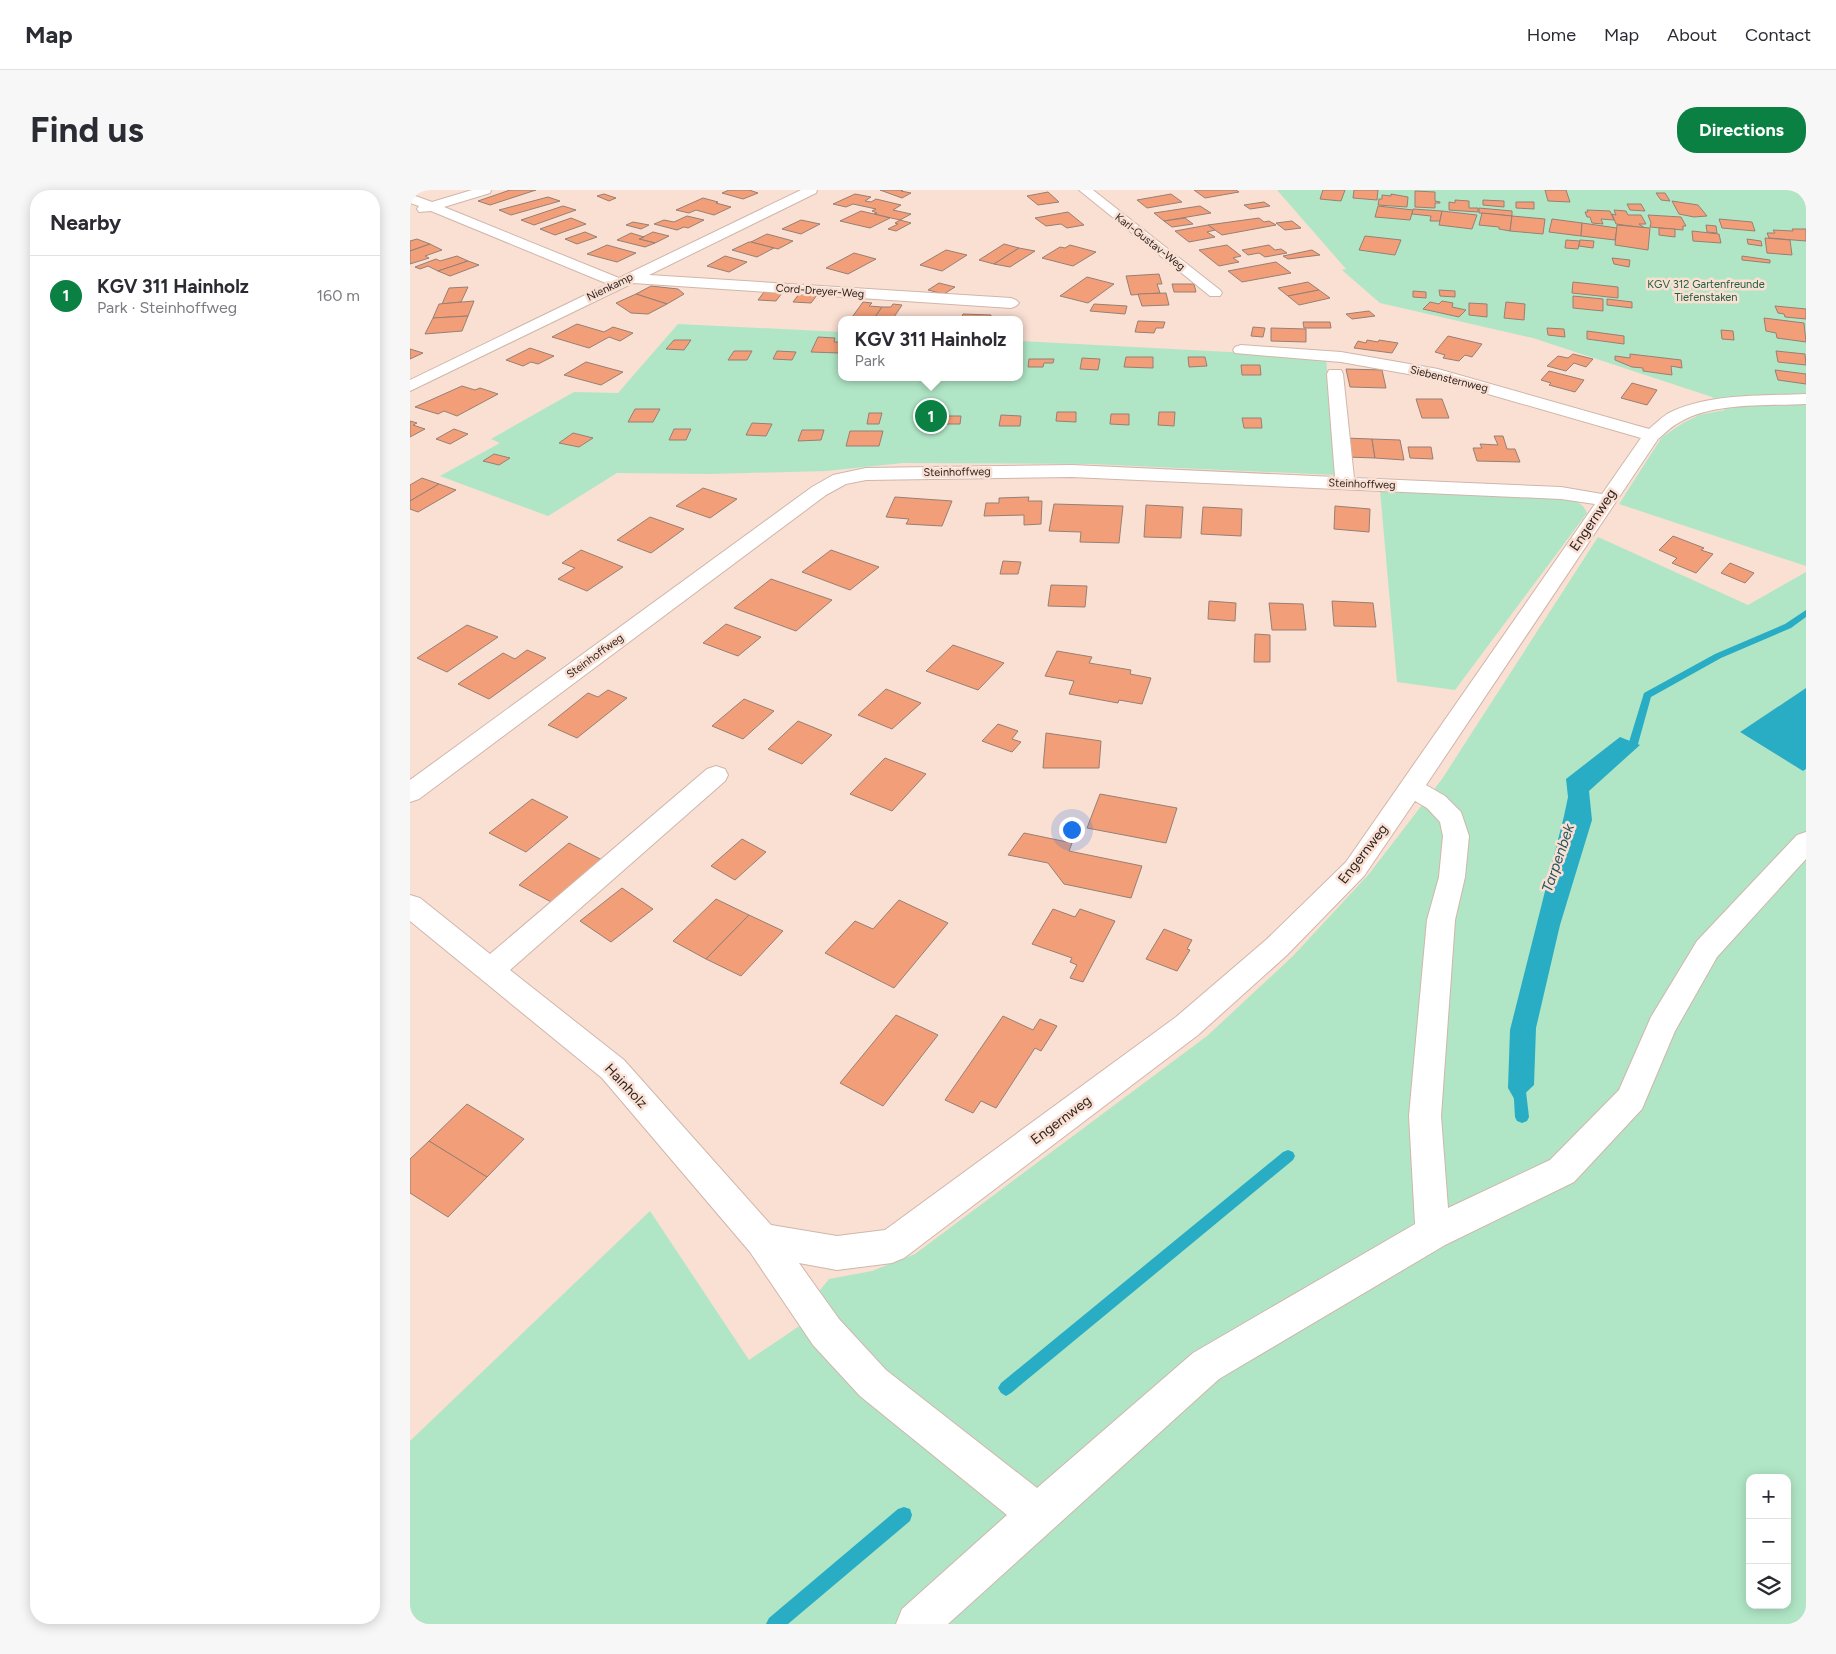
<!DOCTYPE html>
<meta charset="utf-8">
<style>
body{margin:0;font-family:Figtree,sans-serif;background:#f7f7f7;color:#2b2b33}
.controls{position:absolute;right:15px;bottom:15px;display:grid;overflow:hidden;border-radius:10px;box-shadow:0 2px 12px #0003}
.controls button{width:45px;height:45px;display:grid;place-items:center;padding:0;border:0;border-bottom:1px solid #e1e1e2;background:#fff;color:#2b2b33;font:25px sans-serif}
.you{position:absolute;left:661px;top:639px;width:18px;height:18px;margin:-12px;border:4px solid #fff;border-radius:50%;background:#1a73e8;box-shadow:0 0 0 8px #1a73e833}
.badge{display:grid;place-items:center;width:32px;height:32px;border-radius:50%;background:#0b8043;color:#fff;font-size:16px;font-weight:700}
.pin{position:absolute;translate:-50% -50%;border:2px solid #fff;box-shadow:0 1px 5px #0006}
.popup{position:absolute;left:428px;top:126px;width:185px;height:65px;box-sizing:border-box;display:grid;place-content:center;border-radius:10px;background:#fff;filter:drop-shadow(0 1px 4px #0005);font-size:16px;white-space:nowrap;color:#7c7c81}
.popup b{font-size:19px;color:#2b2b33}
.popup::after{content:'';position:absolute;left:50%;top:100%;margin-left:-10px;border:10px solid transparent;border-top-color:#fff}
.list{margin:0;padding:0;list-style:none}
h2{display:flex;justify-content:space-between;align-items:center;height:65px;margin:0;padding:0 20px;font-size:21px}
h2 small{font-size:16px;font-weight:400;color:#7c7c81}
.list li{display:grid;grid-template-columns:32px 1fr auto;gap:15px;align-items:center;box-sizing:border-box;height:80px;padding:0 20px;border-top:1px solid #e1e1e2}
.list b{display:block;font-size:19px;white-space:nowrap}
.list p{margin:0;font-size:16px;white-space:nowrap;color:#7c7c81}
.list em{font-size:16px;font-style:normal;color:#7c7c81}
.icon{flex:none;width:28px;height:28px;fill:none;stroke:currentColor;stroke-width:2;stroke-linecap:round;stroke-linejoin:round}
.map{position:relative;flex:none;width:1396px;height:1434px;overflow:hidden;border-radius:20px}
header{display:flex;align-items:center;gap:30px;box-sizing:border-box;height:70px;padding:0 25px;background:#fff;border-bottom:1px solid #e1e1e2}
header strong{font-size:24px}
nav{display:flex;gap:28px;margin-inline-start:auto;font-size:18px}
.intro{display:flex;align-items:center;justify-content:space-between;box-sizing:border-box;height:120px;padding:0 30px}
h1{margin:0;font-size:35px}
.button{padding:12px 22px;border-radius:20px;background:#0b8043;color:#fff;font-size:18px;font-weight:700}
main{display:flex;gap:30px;padding:0 30px}
aside{flex:1;background:#fff;border-radius:20px;box-shadow:0 2px 12px #0003}
.map>svg:first-child{display:block}
</style>
<header>
<strong>Map</strong>
<nav><a>Home</a><a>Map</a><a>About</a><a>Contact</a></nav>
</header>
<div class="intro"><h1>Find us</h1><a class="button">Directions</a></div>
<main>
<aside>
<h2>Nearby<small></small></h2>
<ul class="list">
<li><span class="badge">1</span><div><b>KGV 311 Hainholz</b><p>Park · Steinhoffweg</p></div><em>160 m</em></li>
</ul>
</aside>
<div class="map">
<svg width="1396" height="1434" viewBox="0 0 1396 1434">
<rect width="100%" height="100%" fill="#fadfd3"/>
<g fill="#b0e6c6" fill-rule="evenodd">
<path d="M867,0H1396V376L1209,314L1252,247L1273,233L1289,225L1315,220L1302,207L1123,148L970,113L932,80L936,79Z"/>
<path d="M268,134L432,142V187H610V151L916,167L926,285L680,274L493,273L416,281L301,284L207,283L138,326L30,286L90,253L81,249L164,202L208,203Z"/>
<path d="M970,300L1149,307C1161,309 1172,311 1177,323L1045,500L987,492Z"/>
<path d="M1188,347L1338,415L1396,382V498L1330,542L1393,581L1396,579V1434H0V1251L240,1021L339,1170L413,1120L407,1104L419,1089L462,1081L505,1064L797,846L883,766L959,684L1032,589ZM1340,1288H1377V1415H1340Z"/>
</g>
<g fill="#29adc5">
<path d="M1396,498V579L1393,581L1330,542Z"/>
<path d="M1210,547L1230,555L1179,601L1182,630L1150,735L1126,838L1124,895L1106,912L1098,898L1100,840L1154,626L1158,607L1156,589Z"/>
</g>
<g fill="none" stroke-linecap="round" stroke-linejoin="round">
<g fill="#29adc5" fill-rule="evenodd">
<path d="M1396,420V427L1381,438L1311,468L1241,507L1228,554L1215,562H1207L1206,560L1219,552L1234,503L1305,464L1375,434Z"/>
<path d="M1109,887L1114,889L1115,893L1119,927L1117,931L1112,933L1107,931L1105,927L1103,893L1104,889Z"/>
<path d="M878,960L883,962L885,966L883,970L601,1203L596,1206L591,1203L588,1198L591,1193L873,962Z"/>
<path d="M494,1317L500,1319L502,1325L500,1331L378,1434H356L359,1428L488,1319Z"/>
</g>
</g>
<g fill="#f29f79" stroke="#977f74">
<path d="M100,0H126L80,15L68,11Z"/>
<path d="M319,0H339L348,3L333,9L312,3Z"/>
<path d="M470,0H493L491,1L501,3L492,8Z"/>
<path d="M784,0H826L829,2L795,8Z"/>
<path d="M913,0H935L931,11L910,9Z"/>
<path d="M944,0H968L967,10L943,8Z"/>
<path d="M1135,0H1156L1160,12L1138,11Z"/>
<path d="M1005,1L1025,2V11L1030,12V13H1025V18L1005,17Z"/>
<path d="M638,2L649,12L628,15L617,6Z"/>
<path d="M1246,3H1255L1260,11L1251,10Z"/>
<path d="M194,4L206,8L199,11L187,6Z"/>
<path d="M445,4L461,7L455,11L461,12L466,9L491,15L483,20L501,24L490,30L464,24L467,23L462,21L466,19L443,14L436,17L423,14Z"/>
<path d="M761,4L772,12L737,18L727,10Z"/>
<path d="M981,4L998,7L997,17L968,15L969,9H972V5L981,6Z"/>
<path d="M138,7L150,11L101,25L89,20Z"/>
<path d="M293,8L308,12L306,13L321,17L304,25L286,20L279,23L266,20Z"/>
<path d="M1045,10L1059,11V18H1068V22L1039,20V12L1045,13Z"/>
<path d="M1073,10L1094,11V17L1073,15Z"/>
<path d="M1262,11L1288,15L1297,26L1284,27L1269,24Z"/>
<path d="M854,12L860,16L840,19L834,15Z"/>
<path d="M1106,12H1124V19L1106,18Z"/>
<path d="M1217,14H1231L1235,21L1220,20Z"/>
<path d="M153,16L166,20L124,35L111,30Z"/>
<path d="M790,16L801,23L754,31L744,23Z"/>
<path d="M968,16L1003,20L1000,30L965,27Z"/>
<path d="M1069,18L1102,21V26L1069,23Z"/>
<path d="M1003,19L1032,21L1030,31H1020L1021,26L1002,24Z"/>
<path d="M1177,20L1200,21L1204,30L1191,29L1193,34L1182,33L1180,27H1177L1175,22H1178Z"/>
<path d="M1204,20L1216,21L1218,25H1231L1236,34H1229L1235,38L1206,34L1202,24L1206,25Z"/>
<path d="M451,21L464,24L480,28L460,38L430,31Z"/>
<path d="M1032,21L1067,25L1062,39L1029,35Z"/>
<path d="M658,22L674,35L657,38L651,34L636,36L625,28Z"/>
<path d="M1072,23L1102,26L1100,41L1089,39V37L1069,35Z"/>
<path d="M1238,25L1271,27L1276,36H1273V40L1240,37L1241,33Z"/>
<path d="M277,26L294,30L278,38L274,37L267,40L244,34L254,30L264,32Z"/>
<path d="M1102,26L1135,29L1133,44L1100,41Z"/>
<path d="M161,28L176,34L145,45L130,39Z"/>
<path d="M775,28L783,34L762,37L754,31Z"/>
<path d="M849,28L854,32L859,31L866,35L812,45L798,35Z"/>
<path d="M1142,29L1172,33L1171,46L1139,42Z"/>
<path d="M1309,29L1342,32L1345,41L1312,38Z"/>
<path d="M391,30L410,34L391,44L372,39Z"/>
<path d="M490,30L501,33L486,41L478,39L488,34L485,33Z"/>
<path d="M882,31L891,38L875,40L866,33Z"/>
<path d="M223,32L239,35L231,39L216,35Z"/>
<path d="M1172,33L1207,38L1205,50L1171,46Z"/>
<path d="M798,35L805,40L797,42L805,47L779,52L765,41Z"/>
<path d="M1207,35L1240,38L1238,60L1205,55Z"/>
<path d="M1296,35L1306,36L1307,43L1297,42Z"/>
<path d="M1249,38L1265,39V47L1249,45Z"/>
<path d="M1382,39H1396V51L1359,48L1357,43H1365L1363,40L1383,41Z"/>
<path d="M1282,41L1309,44L1311,53L1283,51Z"/>
<path d="M175,42L187,47L167,54L155,49Z"/>
<path d="M243,42L259,46L245,53L229,49Z"/>
<path d="M221,43L234,47L229,49L245,53L235,57L207,50Z"/>
<path d="M357,44L383,51L368,59L341,52Z"/>
<path d="M955,46L991,50L985,65L949,60Z"/>
<path d="M1355,48L1380,50L1382,65L1357,63Z"/>
<path d="M7,49L20,54L0,61V51Z"/>
<path d="M1337,49L1351,51L1352,56L1338,54Z"/>
<path d="M1156,50L1170,51L1168,59L1155,58Z"/>
<path d="M1170,50L1184,51L1183,58L1169,56Z"/>
<path d="M339,52H341L364,58L347,67L322,60Z"/>
<path d="M20,54L32,60L15,66L19,68L0,74V61Z"/>
<path d="M594,54L609,58L584,74L569,70Z"/>
<path d="M197,55L226,63L207,72L177,64Z"/>
<path d="M660,55L686,62L663,76L632,68L650,57L655,58Z"/>
<path d="M817,55L831,66L823,68L829,72L809,76L789,60Z"/>
<path d="M859,55L865,60L871,59L877,63L855,67L849,63L838,65L832,60Z"/>
<path d="M609,58L625,61L600,77L584,74Z"/>
<path d="M536,60L557,65L532,81L510,75Z"/>
<path d="M902,60L910,65L878,69L873,66Z"/>
<path d="M444,63L466,69L438,84L416,78Z"/>
<path d="M47,66L58,71L28,81L18,76L10,79L5,77L26,69L30,71Z"/>
<path d="M315,66L337,72L319,82L297,76Z"/>
<path d="M1332,66L1360,70V73L1332,70Z"/>
<path d="M1202,68L1220,70L1219,77L1204,74Z"/>
<path d="M58,71L69,75L40,86L28,81Z"/>
<path d="M866,72L881,83L832,92L818,81Z"/>
<path d="M749,84L752,94H747L750,103L721,105L716,86Z"/>
<path d="M677,87L704,94L678,113L650,106Z"/>
<path d="M898,92L909,100L878,106L868,98Z"/>
<path d="M1163,92L1208,97V108L1162,103Z"/>
<path d="M529,93L545,97L534,104L518,100Z"/>
<path d="M762,94H784L786,102H764Z"/>
<path d="M241,96L268,99L274,104L257,114L226,104Z"/>
<path d="M58,97L51,112L32,114L39,98Z"/>
<path d="M909,100L920,108L889,115L878,106Z"/>
<path d="M1029,100L1045,101V107L1030,106Z"/>
<path d="M1003,101L1016,102V108L1003,107Z"/>
<path d="M354,102L372,103L366,111L348,110Z"/>
<path d="M756,103L759,115L732,116L728,104Z"/>
<path d="M226,104L257,114L238,124L221,123L206,113Z"/>
<path d="M389,104L407,105L401,113L383,112Z"/>
<path d="M1163,106L1193,109V121L1163,118Z"/>
<path d="M1197,109L1222,112V118L1197,115Z"/>
<path d="M64,111L58,126L23,128L29,114Z"/>
<path d="M1032,111L1043,113L1042,117L1056,120L1049,127L1013,119L1020,112L1029,114Z"/>
<path d="M453,112L462,113L459,116L472,117L463,130H440Z"/>
<path d="M1096,112L1115,114L1114,130L1094,128Z"/>
<path d="M1059,113L1077,114V127L1059,125Z"/>
<path d="M483,114L492,115L482,130H463L472,117H481Z"/>
<path d="M684,114L717,116L715,124L680,121Z"/>
<path d="M1365,116L1396,119V129L1375,127L1374,124L1368,123Z"/>
<path d="M959,121L965,126L942,129L936,124Z"/>
<path d="M553,124L581,125L580,130H551Z"/>
<path d="M58,126L52,141L15,144L23,128Z"/>
<path d="M1354,128L1394,133L1396,152L1367,148L1366,143L1356,141Z"/>
<path d="M728,131L755,132L753,138H746L744,143L725,142Z"/>
<path d="M893,132H920L921,138H894Z"/>
<path d="M167,134L194,142L203,137L223,143L210,151L199,147L179,158L142,147Z"/>
<path d="M843,137L855,138L853,147L841,146Z"/>
<path d="M861,138L896,139V152L861,151Z"/>
<path d="M1137,138L1154,139L1155,147L1138,145Z"/>
<path d="M1311,140L1323,141L1324,150L1312,149Z"/>
<path d="M1177,141L1214,146V154L1177,149Z"/>
<path d="M1038,146L1072,154L1062,167L1055,165L1049,171L1033,168L1035,165L1025,162Z"/>
<path d="M408,147L425,148L424,152H432L429,163L401,162Z"/>
<path d="M264,150H281L274,160L256,159Z"/>
<path d="M957,150L968,152L969,150L988,153L982,163L944,158L948,151L956,153Z"/>
<path d="M120,158L144,166L128,174L121,172L113,176L96,170Z"/>
<path d="M0,159L13,163L0,169Z"/>
<path d="M324,161H342L337,170H318Z"/>
<path d="M367,161L386,162L382,170L363,169Z"/>
<path d="M1366,161L1395,164L1396,175L1368,172Z"/>
<path d="M1163,164L1183,169L1176,177L1164,173L1156,181L1137,176L1148,166L1158,168Z"/>
<path d="M1220,164L1271,170L1272,178L1261,176L1262,185L1233,181V178L1222,177L1205,170V166L1220,168Z"/>
<path d="M716,167H743V178L714,177Z"/>
<path d="M778,167H795L797,176L779,177Z"/>
<path d="M672,168L690,169L688,180L670,179Z"/>
<path d="M619,169H644L643,173H634L633,177H618Z"/>
<path d="M176,172L213,182L191,195L154,185Z"/>
<path d="M831,175H850L851,185H832Z"/>
<path d="M936,179L972,180L976,198L940,197Z"/>
<path d="M1365,180L1396,184V194L1368,190Z"/>
<path d="M1139,181L1174,190L1165,202L1139,195L1141,193L1131,190Z"/>
<path d="M1222,193L1247,200L1237,215L1211,208Z"/>
<path d="M52,196L65,200L70,198L88,204L47,226L34,221L28,224L5,217Z"/>
<path d="M1006,209H1032L1039,228H1012Z"/>
<path d="M225,219H250L243,232H218Z"/>
<path d="M647,222H666V232L646,231Z"/>
<path d="M749,222H765L764,236L748,235Z"/>
<path d="M459,223H472L469,234H457Z"/>
<path d="M701,224H719V235L700,234Z"/>
<path d="M591,225L611,226L610,236H589Z"/>
<path d="M533,226H551L550,234H532Z"/>
<path d="M832,228H851L852,238H834Z"/>
<path d="M0,231L7,233L3,235L15,239L0,247Z"/>
<path d="M342,233L362,234L356,246L336,245Z"/>
<path d="M44,239L58,244L40,254L26,249Z"/>
<path d="M264,239H281L276,250H259Z"/>
<path d="M392,240H414L411,250L388,251Z"/>
<path d="M440,241H473L469,256H436Z"/>
<path d="M163,243L183,248L169,257L149,253Z"/>
<path d="M1084,246H1093L1097,259H1105L1110,272L1067,271L1063,258H1072L1070,254L1088,255Z"/>
<path d="M934,248L962,249L965,268L936,267Z"/>
<path d="M962,249L990,250L994,270L965,268Z"/>
<path d="M998,257H1021L1023,269L1000,268Z"/>
<path d="M84,264L100,268L89,275L73,271Z"/>
<path d="M12,288L29,294L0,311V295Z"/>
<path d="M29,294L46,300L8,322L0,319V311Z"/>
<path d="M293,298L327,309L300,328L266,316Z"/>
<path d="M485,307L542,311L532,336L496,334L499,329L476,327Z"/>
<path d="M619,307L618,311H632L631,334L614,335V325L574,326L576,313H589V308Z"/>
<path d="M644,314L713,316L709,353L670,352L671,342L639,341Z"/>
<path d="M736,315L773,317L771,348L734,347Z"/>
<path d="M925,316L960,319L959,342L924,339Z"/>
<path d="M793,317L832,319L831,346L791,344Z"/>
<path d="M240,327L274,339L241,363L207,350Z"/>
<path d="M1263,346L1294,358L1291,360L1303,364L1286,383L1262,373L1267,368L1249,360Z"/>
<path d="M171,360L213,377L177,401L148,389L165,378L152,373Z"/>
<path d="M421,360L469,377L440,400L392,382Z"/>
<path d="M593,371L611,372L608,384H590Z"/>
<path d="M1320,373L1344,383L1335,393L1311,383Z"/>
<path d="M361,389L422,410L386,441L324,418Z"/>
<path d="M641,395L677,396L675,417L638,416Z"/>
<path d="M799,411L826,413L825,431L798,429Z"/>
<path d="M922,411L963,413L966,437L924,436Z"/>
<path d="M859,413L893,414L896,440H862Z"/>
<path d="M316,434L351,447L328,466L293,453Z"/>
<path d="M57,435L88,447L37,482L7,468Z"/>
<path d="M845,444L860,445V472H844Z"/>
<path d="M543,455L594,473L568,500L516,481Z"/>
<path d="M117,460L136,468L79,509L48,494L93,463L105,469Z"/>
<path d="M647,461L682,467L679,473L721,480L720,484L741,488L732,514L709,510L708,513L659,504L664,491L635,486Z"/>
<path d="M476,499L511,513L482,539L448,525Z"/>
<path d="M198,500L217,508L167,548L138,535L178,503L188,507Z"/>
<path d="M334,509L364,521L333,549L302,536Z"/>
<path d="M388,531L422,545L392,574L358,559Z"/>
<path d="M588,534L608,541L602,549L611,552L602,562L572,551Z"/>
<path d="M636,543L691,551L689,578H633Z"/>
<path d="M475,568L516,584L482,621L440,604Z"/>
<path d="M690,604L767,618L756,653L677,638Z"/>
<path d="M122,609L158,627L116,662L79,643Z"/>
<path d="M614,643L662,653L659,661L732,676L721,708L654,694L638,673L598,665Z"/>
<path d="M332,649L356,662L325,690L301,676Z"/>
<path d="M159,653L196,672L147,715L109,695Z"/>
<path d="M212,698L243,719L201,752L170,731Z"/>
<path d="M306,709L339,725L296,769L263,751Z"/>
<path d="M489,710L538,733L484,798L415,763L445,731L463,739Z"/>
<path d="M643,719L665,727L670,719L705,731L673,792L660,788L667,775L660,772L662,768L622,754Z"/>
<path d="M339,725L373,741L331,786L296,769Z"/>
<path d="M754,739L782,750L777,759L780,760L767,781L736,769Z"/>
<path d="M486,825L528,845L473,916L430,893Z"/>
<path d="M593,826L623,840L630,829L647,836L631,861L625,858L586,918L571,911L563,923L535,910Z"/>
<path d="M57,914L114,949L77,987L19,951Z"/>
<path d="M19,951L77,987L38,1027L0,1003V969Z"/>
</g>
<g fill="none" stroke-linecap="round" stroke-linejoin="round">
<g stroke="#d0b6ab" stroke-width="2">
<g id="minor">
<path d="M62,0H81L80,3L34,17L209,88L391,0H407L406,3L239,85L601,108L606,110L609,113L606,116L601,118L223,93L0,201V190L198,94L21,21L9,22L7,19L9,16L0,13V4L22,12Z"/>
<path d="M669,0H683L810,100L812,103L810,106H800Z"/>
<path d="M831,155L931,162L1028,179L1239,239C1245,234 1251,228 1257,224C1296,203 1354,206 1396,204V214C1358,216 1303,212 1270,232C1262,236 1255,243 1248,249L1016,595L1035,606L1051,622L1059,646L1055,687L1045,730L1031,926L1038,1018L1140,970L1209,900L1241,827L1287,751L1387,645L1396,642V669L1307,767L1265,841L1232,919L1164,992L1035,1055L809,1189L538,1434H486L492,1419L597,1325L450,1206L403,1155L340,1062L192,888L0,731V705L10,708L80,764L297,579L306,576L315,579L318,585L315,591L100,780L214,870L361,1035L427,1046L475,1040L766,827L857,749L936,672L1185,314L1151,309L662,287L456,290L436,294L416,305L9,609L0,612V590L402,297L423,285L456,278L662,275L925,287L917,184L919,180H931L933,184L944,288L1151,297L1192,304L1231,248L1026,189L931,172L825,163L823,160L825,157ZM1005,611L1017,618L1030,632L1033,646L1029,687L1017,730L999,926L1005,1034L783,1163L627,1298L476,1180L429,1129L389,1073L427,1080L482,1073L494,1068L788,845L877,765L954,686Z"/>
</g>
</g>
<use href="#minor" fill="#fff" fill-rule="evenodd"/>
</g>
<g text-anchor="middle" dominant-baseline="central" stroke-width="5" stroke-linejoin="round" paint-order="stroke">
<g font-size="11" fill="#2e2420" stroke="#fadfd3">
<text transform="translate(740 52) rotate(38)">Karl-Gustav-Weg</text>
<text transform="translate(200 97) rotate(-26)">Nienkamp</text>
<text transform="translate(410 101) rotate(4)">Cord-Dreyer-Weg</text>
<text transform="translate(1039 189) rotate(14)">Siebensternweg</text>
<text transform="translate(547 282) rotate(-1)">Steinhoffweg</text>
<text transform="translate(952 294) rotate(2)">Steinhoffweg</text>
<text transform="translate(185 466) rotate(-36)">Steinhoffweg</text>
</g>
<g font-size="11" fill="#1e6040" stroke="#fadfd3">
<text x="1296" y="94">KGV 312 Gartenfreunde<tspan x="1296" dy="13">Tiefenstaken</tspan></text>
</g>
<g font-size="14" fill="#2e2420" stroke="#fadfd3">
<text transform="translate(1183 330) rotate(-56)">Engernweg</text>
<text transform="translate(953 664) rotate(-52)">Engernweg</text>
<text transform="translate(216 896) rotate(47)">Hainholz</text>
<text transform="translate(651 930) rotate(-37)">Engernweg</text>
</g>
<g font-size="15" font-style="italic" fill="#245862" stroke="#fadfd3">
<text transform="translate(1148 668) rotate(-71)">Tarpenbek</text>
</g>
</g>
</svg>
<div class="controls">
<button>+</button>
<button>−</button>
<button><svg class="icon" aria-label="layers" viewBox="0 0 24 24"><path d="M12 4l9 5-9 5-9-5zM3 14l9 5 9-5"/></svg></button>
</div>
<div class="you"></div>
<div class="pin badge" style="left:521px;top:226px">1</div>
<div class="popup"><b>KGV 311 Hainholz</b>Park</div>
</div>
</main>
